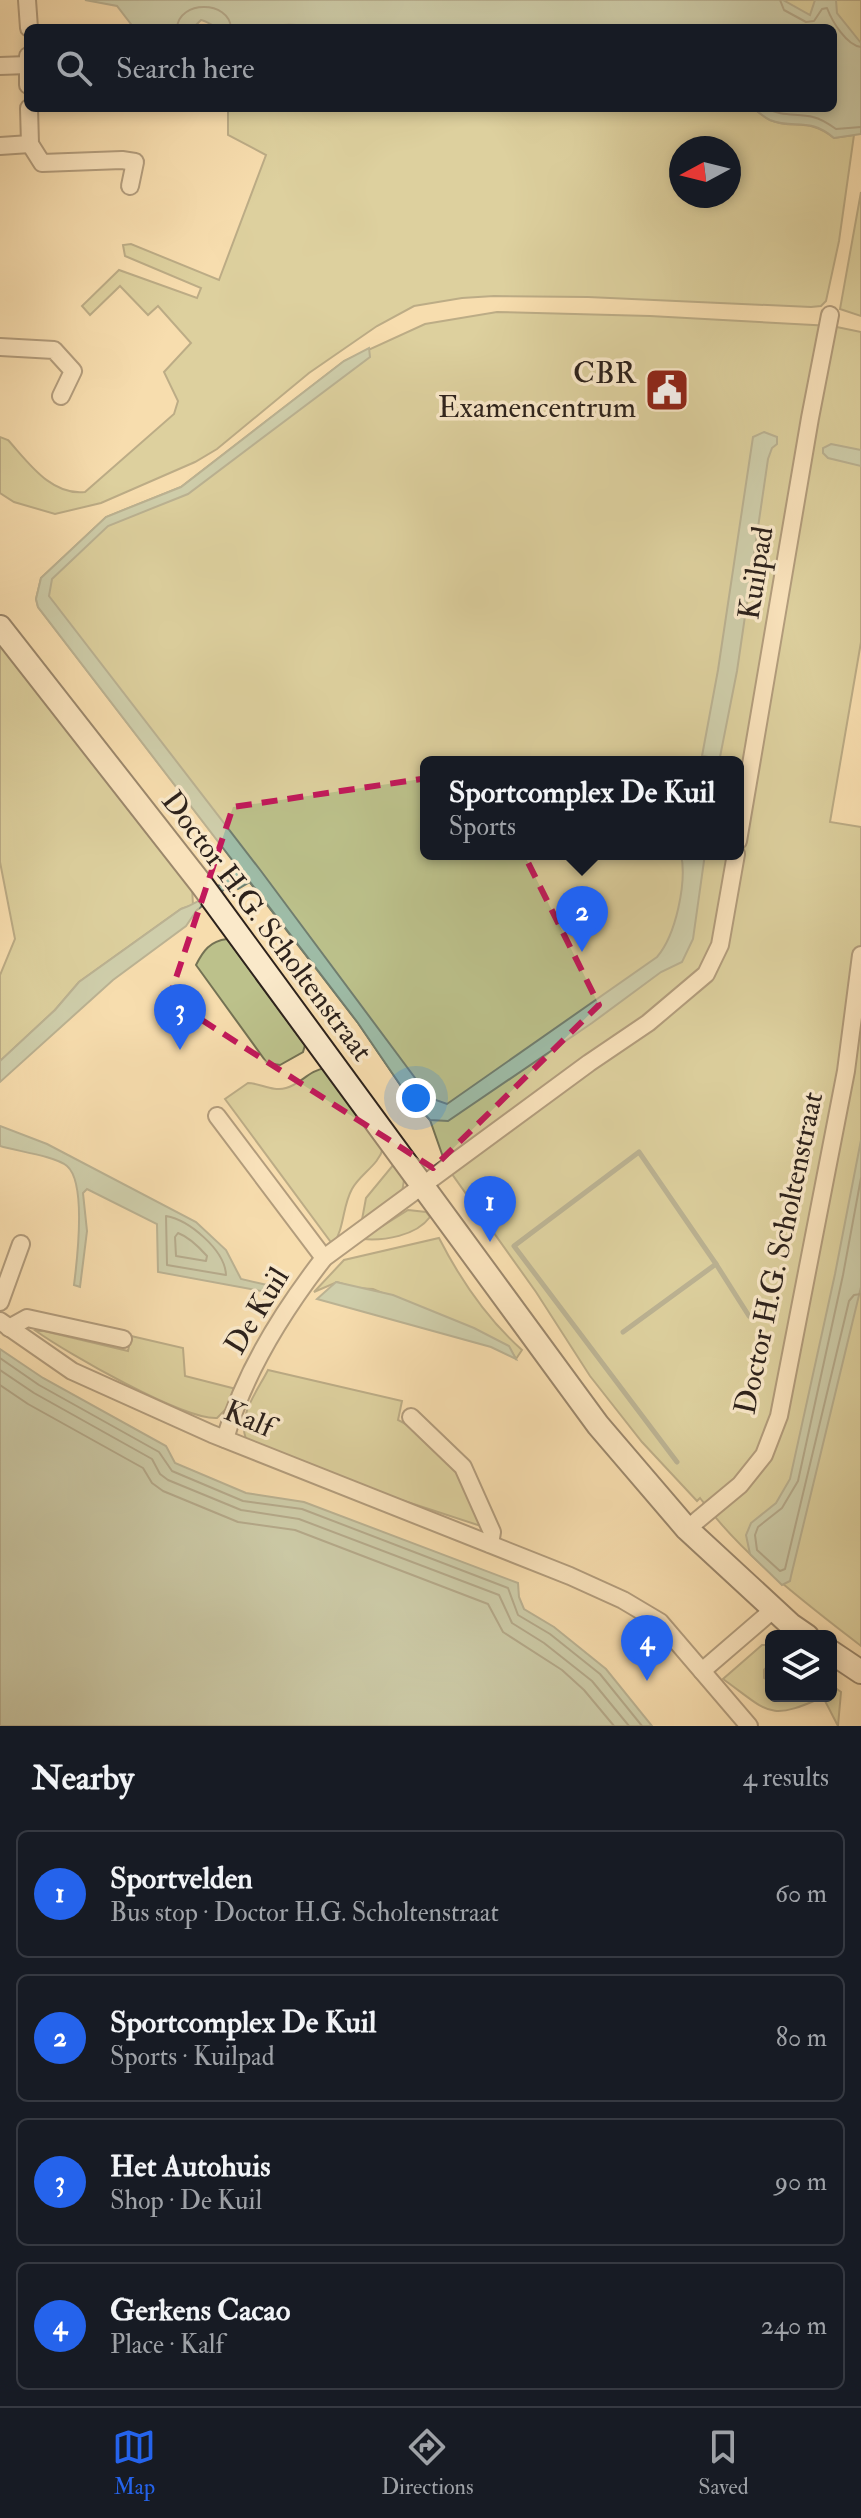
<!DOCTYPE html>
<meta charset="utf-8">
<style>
body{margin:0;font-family:"IM FELL Double Pica",serif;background:#20242c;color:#f1f3f6}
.controls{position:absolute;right:24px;bottom:24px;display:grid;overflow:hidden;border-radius:12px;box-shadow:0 4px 12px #0003}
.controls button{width:72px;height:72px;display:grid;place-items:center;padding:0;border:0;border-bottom:2px solid #363941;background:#171b24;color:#f1f3f6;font:40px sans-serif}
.compass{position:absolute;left:669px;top:136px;width:72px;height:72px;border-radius:50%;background:#171b24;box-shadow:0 4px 12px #0003;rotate:263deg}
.you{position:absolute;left:416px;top:1098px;width:28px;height:28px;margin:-20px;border:6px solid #fff;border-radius:50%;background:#1a73e8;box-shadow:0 0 0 12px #1a73e833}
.badge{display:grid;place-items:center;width:52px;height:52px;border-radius:50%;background:#2563eb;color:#fff;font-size:26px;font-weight:700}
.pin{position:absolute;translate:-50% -66px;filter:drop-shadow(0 2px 4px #0008)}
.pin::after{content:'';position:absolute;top:42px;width:28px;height:24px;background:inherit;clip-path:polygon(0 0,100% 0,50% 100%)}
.popup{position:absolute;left:420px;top:756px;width:324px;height:104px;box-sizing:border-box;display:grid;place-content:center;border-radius:12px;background:#171b24;filter:drop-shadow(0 2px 6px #0005);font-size:26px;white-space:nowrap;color:#9ea1a6}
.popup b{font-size:30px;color:#f1f3f6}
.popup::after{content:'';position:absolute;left:50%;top:100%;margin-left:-16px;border:16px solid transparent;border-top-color:#171b24}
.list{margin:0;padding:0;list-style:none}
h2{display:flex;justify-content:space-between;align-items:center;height:104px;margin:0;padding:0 32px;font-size:34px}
h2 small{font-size:26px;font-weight:400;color:#9ea1a6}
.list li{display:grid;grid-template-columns:52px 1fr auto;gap:24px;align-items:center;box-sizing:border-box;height:128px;margin:0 16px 16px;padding:0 16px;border:2px solid #363941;border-radius:12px}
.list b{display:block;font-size:30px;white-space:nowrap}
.list p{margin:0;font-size:26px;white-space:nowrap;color:#9ea1a6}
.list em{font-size:26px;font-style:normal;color:#9ea1a6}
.icon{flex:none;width:44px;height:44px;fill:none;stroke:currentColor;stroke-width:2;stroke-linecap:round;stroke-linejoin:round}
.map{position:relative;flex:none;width:861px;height:1726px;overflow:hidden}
.search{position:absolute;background:#171b24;box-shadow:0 4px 12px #0003;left:24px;right:24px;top:24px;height:88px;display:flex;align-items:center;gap:20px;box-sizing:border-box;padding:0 28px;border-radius:12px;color:#9ea1a6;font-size:30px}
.sheet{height:680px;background:#171b24}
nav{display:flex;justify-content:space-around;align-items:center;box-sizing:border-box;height:112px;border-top:2px solid #363941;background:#171b24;font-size:22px;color:#9ea1a6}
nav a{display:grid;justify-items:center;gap:4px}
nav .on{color:#2563eb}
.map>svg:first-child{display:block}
</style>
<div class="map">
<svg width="861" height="1726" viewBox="0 0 861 1726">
<rect width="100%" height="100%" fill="#f7ddae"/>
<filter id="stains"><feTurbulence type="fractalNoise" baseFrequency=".0025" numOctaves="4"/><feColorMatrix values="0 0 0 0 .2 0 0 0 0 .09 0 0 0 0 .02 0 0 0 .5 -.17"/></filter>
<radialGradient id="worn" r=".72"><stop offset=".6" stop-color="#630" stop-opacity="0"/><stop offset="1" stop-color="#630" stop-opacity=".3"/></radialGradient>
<g fill="#bcc18b" stroke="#747254" stroke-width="2" fill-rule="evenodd">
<path d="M765,0H861V68L838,16L814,19Z"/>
<path d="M228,108H753C758,112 764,117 770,120C794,130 808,117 834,138L854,135L839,241L826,301L821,306L811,307L588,297L494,296L462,298L414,306L377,326L309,373L217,449L195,462L101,503L55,514L14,502L0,493V437L8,440C28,462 51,496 85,492L174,414L178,401L164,372L191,343L158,306L148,315L120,286L90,315L82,306L119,270L197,298L201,288L125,256L123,245L131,244L219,280L266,155L228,135ZM681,148H729V196H681Z"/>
<path d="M861,192V316L840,309Z"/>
<path d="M497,312L650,316L832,326L861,332V642L830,822L861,827V1646C803,1601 744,1557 700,1498L697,1501L642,1442L590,1376L536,1292L452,1174L457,1169L448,1154L443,1157L430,1120L403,1089L358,1023L38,607L36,599L41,578L106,517L181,487L344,361L425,324ZM426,762H738V854H426Z"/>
<path d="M0,644L192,887L193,905L181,909L79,982L55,1010L0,1061V975L15,939L0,862Z"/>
<path d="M227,939L305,1045L303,1052L280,1065L267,1063L196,965C203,951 210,941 227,939Z"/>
<path d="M326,1068L383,1148C379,1165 360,1174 352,1189C342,1207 345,1227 333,1245L225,1099L248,1083C260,1083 273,1092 286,1088C301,1084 309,1070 326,1068Z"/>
<path d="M394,1164L404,1180L402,1193L361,1225L366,1198Z"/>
<path d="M408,1210L426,1212L430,1217C416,1236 384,1241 362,1239Z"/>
<path d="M439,1238C461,1281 486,1318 522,1350L516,1359L508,1346L373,1289L356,1288L337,1282L314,1292L344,1260Z"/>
<path d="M36,1331H44L128,1351L131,1336L183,1348L185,1376L236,1389L226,1409L217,1418C183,1420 67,1353 36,1331Z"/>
<path d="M268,1370L402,1401L398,1420L415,1429L454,1463L487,1528L389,1496L246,1439C237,1416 258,1390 268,1370Z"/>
<path d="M762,1645H771V1662L764,1670V1678L771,1682V1696H798L800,1699L831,1696V1685L841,1692L838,1726L823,1697C768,1722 769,1712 723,1679Z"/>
</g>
<g fill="#9ebca7" stroke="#717e6f" stroke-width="2">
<path d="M85,0H783L810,15L815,0H836L837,13L861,43V134L834,138C808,116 794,130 770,120C764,117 758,112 753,108H833V28H310C287,18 245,35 219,28C212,26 207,21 201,20L193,28H134L117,6Z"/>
<path d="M369,348L370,357L188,494L108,526L52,579L49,596L261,871L430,1098L447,1104L657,957C676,935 687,882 681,854H705L693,939L682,962L661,972L592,1023L448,1121L430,1120L403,1089L358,1023L250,882L238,889L233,883L197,910L186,926L113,980L0,1082V1061L55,1010L79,982L181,909C202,902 224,884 236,865L38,607L36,599L41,578L106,517L181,487L344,361Z"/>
<path d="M764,432L777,437V444L772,448L768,459L737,671L720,757L715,758L714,762H708L709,757L702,756L718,670L753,437Z"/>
<path d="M831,444L861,450V466L828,458L823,453V448Z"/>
<path d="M0,1126L47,1144L196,1222L226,1250L241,1279L276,1287L272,1293L158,1272L157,1224L87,1189L83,1193L87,1231L80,1287L74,1285C77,1261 87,1183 67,1166C55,1156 16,1151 0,1146Z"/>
<path d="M861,1140V1287L791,1576L790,1581L782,1585L750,1554L746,1535L751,1523L776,1503L790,1479L835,1274Z"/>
<path d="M336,1282L393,1295L474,1328L509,1346L516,1359L491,1347L317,1299Z"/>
<path d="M0,1349L43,1378L166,1446L175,1463L246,1493L304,1502L518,1583L519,1597L524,1609L554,1627L606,1669L652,1726H0Z"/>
</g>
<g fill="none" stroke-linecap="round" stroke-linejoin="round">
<g stroke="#666f62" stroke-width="2">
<path d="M780,0L784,10L806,22L814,21L822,9L827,8C832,21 846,45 861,47"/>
<path d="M177,28C179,0 229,0 231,28"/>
<path d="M767,108C780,117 798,113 813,117C822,119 829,124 836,129L861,127"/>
<path d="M861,1178L843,1275L798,1481L782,1508L758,1527L755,1535L757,1550L780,1571L785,1569L849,1301L854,1295L861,1294"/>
<path d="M166,1216C189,1220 225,1250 226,1275L167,1265Z"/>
<path d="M178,1233C189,1237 199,1247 207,1256L206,1261L176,1256L175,1237Z"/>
<path d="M0,1358L39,1385L159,1452L172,1471L243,1501L302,1509L508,1588L518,1615L550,1634L600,1674L642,1726"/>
<path d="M0,1370L34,1393L152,1459L160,1474L168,1480L241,1510L299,1519L499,1595L512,1623L544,1643L592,1681L629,1726"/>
<path d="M0,1385L28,1404L143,1468L152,1483L163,1491L238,1522L295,1530L488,1604L503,1632L562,1670L584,1690L614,1726"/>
</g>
<g stroke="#717e6f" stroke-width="5">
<path d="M623,1332L716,1264L749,1316"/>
<path d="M677,1462L514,1246L639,1152L716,1264"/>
</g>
<g stroke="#605140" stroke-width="20">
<g id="minor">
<path d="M27,0L29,28"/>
<path d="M28,56V85"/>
<path d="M0,66L28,65"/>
<path d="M29,108L30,144L42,163L122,160L135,162L130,186"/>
<path d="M0,146L30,144"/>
<path d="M0,347L54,350L73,371L61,396"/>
<path d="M738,841L810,418L830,315"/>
<path d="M217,1116L324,1258"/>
<path d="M0,1302L21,1244"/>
<path d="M0,1321L72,1371L212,1434L570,1576L623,1600L660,1622L749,1726"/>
<path d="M9,1328L27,1318L123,1339"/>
<path d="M411,1417L463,1467L492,1532L490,1544"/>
<path d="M225,1439C244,1373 282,1312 324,1258L589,1063L648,1023L706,974L720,945L736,854"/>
<path d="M687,1529L740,1485L764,1455L779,1416L846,1071L861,955"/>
<path d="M702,1671L774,1609"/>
</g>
</g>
<g stroke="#2d221c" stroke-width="26">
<g id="secondary">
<path d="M0,627L202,885L598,1425L687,1529L791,1625L807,1636"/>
<path d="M831,1652L861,1672"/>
</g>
</g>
<use href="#minor" stroke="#fae9ca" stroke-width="16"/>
<use href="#secondary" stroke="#fae9ca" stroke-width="22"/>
</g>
<path d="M0 0H861V1726H0ZM482,770L599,1005L433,1168L169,999L233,807Z" fill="#f7ddae" fill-opacity=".55" fill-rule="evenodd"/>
<path fill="none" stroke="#c2185b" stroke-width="6" stroke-dasharray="16 10" stroke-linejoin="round" d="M482,770L599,1005L433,1168L169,999L233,807Z"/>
<defs>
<g id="civic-square" transform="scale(2.3)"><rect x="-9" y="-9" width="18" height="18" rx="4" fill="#8f2418" stroke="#fae9ca"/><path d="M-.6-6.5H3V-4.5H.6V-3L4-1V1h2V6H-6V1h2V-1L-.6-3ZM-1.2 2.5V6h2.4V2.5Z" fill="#fff"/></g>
</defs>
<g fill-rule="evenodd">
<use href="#civic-square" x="667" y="390"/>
</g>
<g text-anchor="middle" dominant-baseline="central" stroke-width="7" stroke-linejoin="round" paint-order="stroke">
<g font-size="30" fill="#2d221c" stroke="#fae9ca" text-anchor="end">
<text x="636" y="373">CBR<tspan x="636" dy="34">Examencentrum</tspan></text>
</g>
<g font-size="30" fill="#2d221c" stroke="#fae9ca">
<text transform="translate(756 573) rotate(-81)">Kuilpad</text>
<text transform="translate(267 926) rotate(53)">Doctor H.G. Scholtenstraat</text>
<text transform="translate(779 1253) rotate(-78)">Doctor H.G. Scholtenstraat</text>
<text transform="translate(257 1311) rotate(-59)">De Kuil</text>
<text transform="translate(249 1419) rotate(23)">Kalf</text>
</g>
</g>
<rect width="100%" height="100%" filter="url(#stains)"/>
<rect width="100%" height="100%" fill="url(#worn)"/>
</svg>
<div class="controls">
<button><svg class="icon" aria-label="layers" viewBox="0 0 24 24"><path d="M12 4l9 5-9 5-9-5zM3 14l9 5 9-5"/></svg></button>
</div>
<svg class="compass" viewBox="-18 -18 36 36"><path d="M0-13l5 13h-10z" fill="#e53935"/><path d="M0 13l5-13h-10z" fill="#9ea1a6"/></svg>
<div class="you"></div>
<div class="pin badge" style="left:490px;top:1242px">1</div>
<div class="pin badge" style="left:582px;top:952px">2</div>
<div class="popup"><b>Sportcomplex De Kuil</b>Sports</div>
<div class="pin badge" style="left:180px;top:1050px">3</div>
<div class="pin badge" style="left:647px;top:1681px">4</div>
<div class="search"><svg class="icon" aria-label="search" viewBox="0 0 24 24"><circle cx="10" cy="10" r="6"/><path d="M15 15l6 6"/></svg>Search here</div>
</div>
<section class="sheet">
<h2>Nearby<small>4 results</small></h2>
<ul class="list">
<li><span class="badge">1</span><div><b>Sportvelden</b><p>Bus stop · Doctor H.G. Scholtenstraat</p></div><em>60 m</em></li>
<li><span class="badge">2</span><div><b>Sportcomplex De Kuil</b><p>Sports · Kuilpad</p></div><em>80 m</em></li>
<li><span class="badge">3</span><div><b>Het Autohuis</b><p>Shop · De Kuil</p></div><em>90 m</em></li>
<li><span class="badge">4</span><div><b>Gerkens Cacao</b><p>Place · Kalf</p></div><em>240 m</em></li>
</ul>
</section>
<nav>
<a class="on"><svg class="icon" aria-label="map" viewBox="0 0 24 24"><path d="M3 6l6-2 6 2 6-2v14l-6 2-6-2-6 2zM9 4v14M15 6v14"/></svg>Map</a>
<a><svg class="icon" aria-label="directions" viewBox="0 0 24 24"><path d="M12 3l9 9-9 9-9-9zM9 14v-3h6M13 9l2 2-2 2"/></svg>Directions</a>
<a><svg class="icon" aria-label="saved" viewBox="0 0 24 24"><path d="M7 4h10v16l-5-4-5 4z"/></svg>Saved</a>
</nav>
